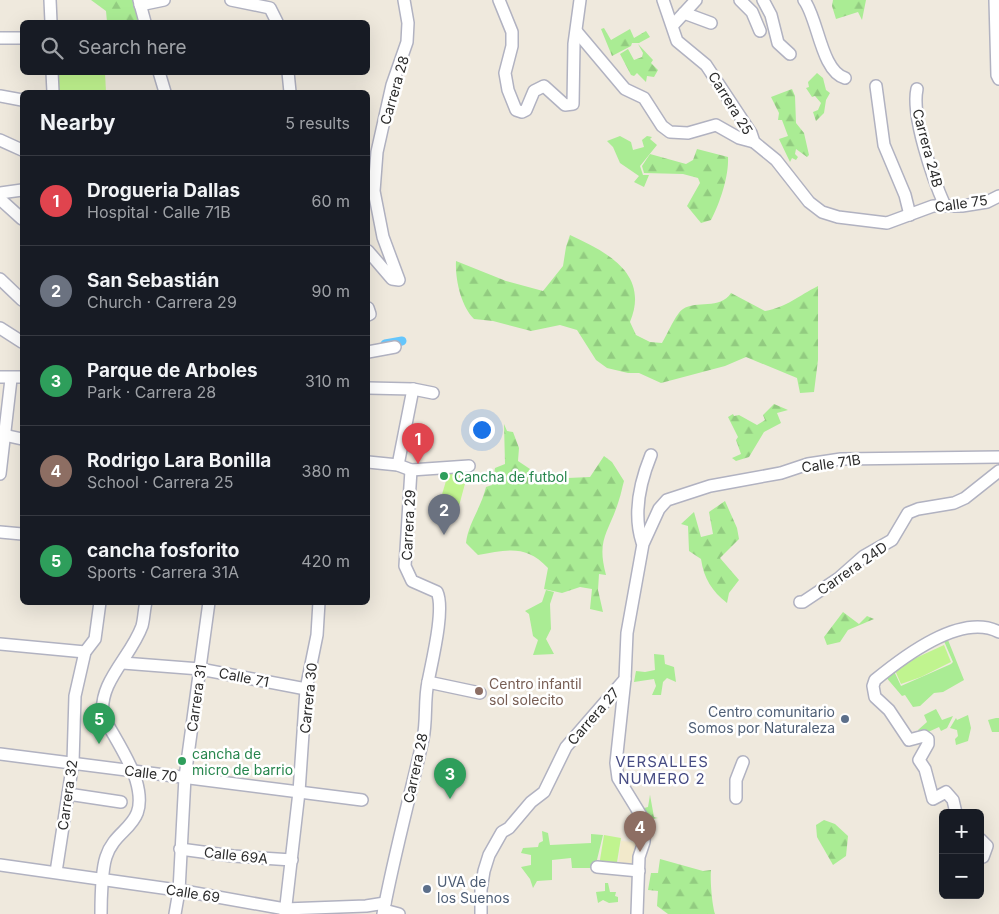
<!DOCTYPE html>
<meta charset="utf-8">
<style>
body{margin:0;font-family:Inter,sans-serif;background:#20242c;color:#f1f3f6}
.controls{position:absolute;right:15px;bottom:15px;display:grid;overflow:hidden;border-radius:8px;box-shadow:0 5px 20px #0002}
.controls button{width:45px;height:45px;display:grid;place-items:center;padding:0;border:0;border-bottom:1px solid #363941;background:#171b24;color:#f1f3f6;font:25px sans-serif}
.you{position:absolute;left:481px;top:429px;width:18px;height:18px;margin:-12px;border:4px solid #fff;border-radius:50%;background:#1a73e8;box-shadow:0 0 0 8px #1a73e833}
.badge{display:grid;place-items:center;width:32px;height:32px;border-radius:50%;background:#3a4dff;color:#fff;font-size:16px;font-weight:700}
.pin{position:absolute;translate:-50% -41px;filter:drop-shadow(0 1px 2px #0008)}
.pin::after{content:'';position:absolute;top:26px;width:18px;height:15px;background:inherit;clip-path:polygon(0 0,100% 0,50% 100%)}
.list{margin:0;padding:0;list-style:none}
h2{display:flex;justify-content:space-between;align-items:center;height:65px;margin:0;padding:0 20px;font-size:21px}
h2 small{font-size:16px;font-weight:400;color:#9ea1a6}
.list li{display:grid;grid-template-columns:32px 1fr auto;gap:15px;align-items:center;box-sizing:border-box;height:90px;padding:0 20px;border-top:1px solid #363941}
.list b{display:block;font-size:19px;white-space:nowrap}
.list p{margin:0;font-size:16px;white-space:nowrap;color:#9ea1a6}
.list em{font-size:16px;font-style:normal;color:#9ea1a6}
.icon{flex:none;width:28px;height:28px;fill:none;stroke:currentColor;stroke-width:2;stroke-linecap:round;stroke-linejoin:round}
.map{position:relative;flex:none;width:999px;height:914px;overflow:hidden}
.search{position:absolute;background:#171b24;box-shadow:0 5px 20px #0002;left:20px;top:20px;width:350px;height:55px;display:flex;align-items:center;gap:12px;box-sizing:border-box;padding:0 18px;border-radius:8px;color:#9ea1a6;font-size:19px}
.panel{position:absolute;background:#171b24;box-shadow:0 5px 20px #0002;left:20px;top:90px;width:350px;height:515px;border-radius:8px}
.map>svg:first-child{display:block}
</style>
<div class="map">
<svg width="999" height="914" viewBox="0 0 999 914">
<defs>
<pattern id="forest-firs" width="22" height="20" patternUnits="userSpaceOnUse" patternTransform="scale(1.25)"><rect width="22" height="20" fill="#aaec94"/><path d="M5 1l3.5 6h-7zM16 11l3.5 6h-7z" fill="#92cb80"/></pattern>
</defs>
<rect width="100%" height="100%" fill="#efe9dd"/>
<path fill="#f2e9cb" d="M621,841L635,842L634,868L618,867Z"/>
<g fill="#aaec94">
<path d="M620,136L631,142L633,150L644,147L642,140L647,136L652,137L650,139L657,145L640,166L643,175H649L644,187L634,182L639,176L620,163L613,147L607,141Z"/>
<path d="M546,590L554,592L550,604L551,629L546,639L554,654L533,655L538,640L533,636L529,614L525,611L542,602Z"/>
<path d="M948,640L964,680L943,692L934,693L920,706L913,707L905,695L902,696L885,676L893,669L901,686L951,664L953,662L944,641Z"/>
<path d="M654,654L664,655L665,664L674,667L676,682L667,678L663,682L661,695H652L656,686L654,679L634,682L636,671L645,672L655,670Z"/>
<path d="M936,709L942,720L953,716L947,728L941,731L939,727L926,733L919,732L918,730L927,722L924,715Z"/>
<path d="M968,715L971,728L968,741L956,745L955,739L958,736L957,730L950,728L956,718L957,720Z"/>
<path d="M996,718H999V732H992L988,720Z"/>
<path d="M542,831L548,833L550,845L591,843V834L603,835L595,868H572L571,858L552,860V880L537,881L533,888L530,879L521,867L531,865V855L521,853L523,848L538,847L539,843L543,841Z"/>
<path d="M605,883H608L610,892H616L615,896L618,897V902L609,903L603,900L598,903L596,892L605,891Z"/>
</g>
<g fill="url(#forest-firs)">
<path d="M91,0H136L138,19L134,22H107L106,11Z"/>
<path d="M833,0H866L862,20L858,12L836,19L832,6Z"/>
<path d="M604,28L611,40L630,29L634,38L646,31L650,37L639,43H632L631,46L612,56L601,29Z"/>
<path d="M638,44L653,60L651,63L658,70L654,77L647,76L646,82L637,73L634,76L631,75L620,54L628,49L634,60L642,57L643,53Z"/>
<path d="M817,73L823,78L826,90L830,93L826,100L824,113L816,121L813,112L818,110L821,103L815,96L812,97L806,88L809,87L808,82Z"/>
<path d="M792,89L795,96L796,123L804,133L809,155L807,157L796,149L795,154L798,157L796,160L792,158L790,162L779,139L788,136L782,120H778L779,113L771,97Z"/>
<path d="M697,149L728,157C729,176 720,203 711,220L701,223L687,206L700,183L698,178L683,174L644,173L642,166L650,154L686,164L693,160Z"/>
<path d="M570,235C607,252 650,274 630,322L636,335L650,342L662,343C667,335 676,313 683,309C696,300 720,310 731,293L765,311C787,307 798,296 818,286V360L814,392L800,393L797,378L746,357L725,366L661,383L639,373H628L607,368L596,360L577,330L560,325L531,331L493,321L474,319C461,306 455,279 456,261L506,281L543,291L563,266L566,247Z"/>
<path d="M774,404L788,410L777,413L781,423L764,432L749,457L736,461L732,458L741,454L736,440L738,437L728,417L733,414L734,416L739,415L757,425L765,420L763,415Z"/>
<path d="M504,424L507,431L513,432L519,448L518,461L545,479L590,477L604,456L612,462L624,481C622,488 621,494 619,500C609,533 596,538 606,575L599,574L598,590L603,612L590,609L592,589L580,587L562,593L544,589L548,568C526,544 506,550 478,555L466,543C468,524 481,508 486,487L492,485L495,468L505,464Z"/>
<path d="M725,501L737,528L739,539L720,558L739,580L729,593L727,603C712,591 704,579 701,559L689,551L688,526L681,524L694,512L701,537L713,534L709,512Z"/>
<path d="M843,612L859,624L867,616L874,619L848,630L840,642L827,645L824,637Z"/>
<path d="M650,795L654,817L658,818L646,820L640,809L648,807Z"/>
<path d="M824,820L835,824L848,836L846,856L833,865L817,837L816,825Z"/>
<path d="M660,859L703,871L711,870C710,880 712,904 715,914H668L657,906L658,891L648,890L651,873H658Z"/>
</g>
<g fill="#c0f48f">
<path d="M58,73H105L106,92H59Z"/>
<path d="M449,471L467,476L459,506L440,501Z"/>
<path d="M944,645L951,662L921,677L901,684L894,668Z"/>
<path d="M604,835L621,838L616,868L599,866Z"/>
</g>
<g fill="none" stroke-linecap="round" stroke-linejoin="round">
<path stroke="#65c6fc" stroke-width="9" d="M385,344L402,341"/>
<g stroke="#b1b2c1" stroke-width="14">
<g id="minor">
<path d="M50,0L51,22"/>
<path d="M139,0L145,22"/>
<path d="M231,0L270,8L277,22"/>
<path d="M499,0L512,32V46L505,73L508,90L516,110L522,112L526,110L534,91L544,86L565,105L573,104L574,44L580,0"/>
<path d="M663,0L677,41L706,65L751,133L754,142L776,160L809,202L822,212L838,217L887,223L933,206H962L987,202L999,196"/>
<path d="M740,0L752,12L760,31"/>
<path d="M763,0L771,15L778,43L790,54"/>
<path d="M804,0C818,18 821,71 845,78"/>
<path d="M995,0L997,75L999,79"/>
<path d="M140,5L164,0"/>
<path d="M684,13L711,23"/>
<path d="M673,25L696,0"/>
<path d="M577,32L625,89L644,98L662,126L670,132L688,133L716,125L739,138L754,142"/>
<path d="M0,38H22"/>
<path d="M52,72L53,92"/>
<path d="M159,72L165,92"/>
<path d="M288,72L290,92"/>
<path d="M876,86L884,145L905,195L910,215"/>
<path d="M917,89C911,116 933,179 945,206"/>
<path d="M0,96L22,100"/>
<path d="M0,140L22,150"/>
<path d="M0,193L22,190"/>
<path d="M0,199L22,219"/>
<path d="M368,251L392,279L399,280L383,237L374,191L377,152L392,85L407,42L408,23L404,0"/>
<path d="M0,279L22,300"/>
<path d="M368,308L370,314L368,315"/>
<path d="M0,328L22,342"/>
<path d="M368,352L395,347"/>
<path d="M0,377H22"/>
<path d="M368,388L413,389L433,393"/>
<path d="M4,435L22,439"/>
<path d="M368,462L398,465L411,470L469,466"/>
<path d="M398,465L413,389"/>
<path d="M0,474L11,379"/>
<path d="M0,532L22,534"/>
<path d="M642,542C633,514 640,482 651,455"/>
<path d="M800,602H803L839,578L864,556L892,540L908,513L918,509L954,503L965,498L999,471"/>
<path d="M0,644L85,652"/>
<path d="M123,663L200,669L306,689"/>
<path d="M625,679L616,763L618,778L645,822L644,842L639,857L637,914"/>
<path d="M428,682L480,693"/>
<path d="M0,754L362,800"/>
<path d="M68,794L121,802"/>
<path d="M736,798V780L743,762"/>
<path d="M956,813L953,800L946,792L933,799L925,769L919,760L928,744V739L924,736L909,740L889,710L875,697L873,686L875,680C903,657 961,612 999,632"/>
<path d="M980,839L987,846L983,857"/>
<path d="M180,849L233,856L292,860"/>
<path d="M0,865L184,891L285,909L366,906L385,903"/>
<path d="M597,867L639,871"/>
<path d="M56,872L73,762L75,696L85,652L95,639L100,602"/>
<path d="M384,910L399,914"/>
<path d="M101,914C101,900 102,869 106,857C116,825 150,828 136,780C130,760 113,735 103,716C98,682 131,657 142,626C144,619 144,610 146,602"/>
<path d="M175,914L179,891L185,777L209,602"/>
<path d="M285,914L299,792L306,689L317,635L319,602"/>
<path d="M383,914C394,855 410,797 423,739C427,720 424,700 428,682C432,661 445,609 437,592L412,581L405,566L411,470"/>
<path d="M481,914V890L484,871L489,855L502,832L509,828L531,802L544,792L566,747L625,679L627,633L643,544L659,509L667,500L710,486L781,473L808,464L841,459L999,457"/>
</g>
</g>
<use href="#minor" stroke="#fff" stroke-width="11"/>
</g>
<g fill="#2e9e5b" stroke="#fff" stroke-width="2">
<circle cx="444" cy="476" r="5"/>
<circle cx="182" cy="761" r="5"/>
</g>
<circle fill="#8d6e63" stroke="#fff" stroke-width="2" cx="479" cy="691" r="5"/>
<g fill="#5c6f8a" stroke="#fff" stroke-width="2">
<circle cx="845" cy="719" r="5"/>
<circle cx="427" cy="889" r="5"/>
</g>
<g text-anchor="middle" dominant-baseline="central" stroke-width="5" stroke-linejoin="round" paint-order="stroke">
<g font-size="14" fill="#2c2c2c" stroke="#fff">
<text transform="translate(394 90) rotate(-74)">Carrera 28</text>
<text transform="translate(731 103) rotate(58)">Carrera 25</text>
<text transform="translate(928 148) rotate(75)">Carrera 24B</text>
<text transform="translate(961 203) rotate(-8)">Calle 75</text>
<text transform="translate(831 463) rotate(-8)">Calle 71B</text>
<text transform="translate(408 525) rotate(-87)">Carrera 29</text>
<text transform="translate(852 568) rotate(-35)">Carrera 24D</text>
<text transform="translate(244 677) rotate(11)">Calle 71</text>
<text transform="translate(196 698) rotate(-82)">Carrera 31</text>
<text transform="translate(308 698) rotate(-84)">Carrera 30</text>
<text transform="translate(593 716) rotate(-49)">Carrera 27</text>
<text transform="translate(415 768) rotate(-78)">Carrera 28</text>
<text transform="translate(151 773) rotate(7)">Calle 70</text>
<text transform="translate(67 795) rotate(-82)">Carrera 32</text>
<text transform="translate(236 855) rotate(6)">Calle 69A</text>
<text transform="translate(193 893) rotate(9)">Calle 69</text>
</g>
<g font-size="14" fill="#27864d" stroke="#fff" text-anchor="start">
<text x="454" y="476">Cancha de futbol</text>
<text x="192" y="753">cancha de<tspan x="192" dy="16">micro de barrio</tspan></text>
</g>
<g font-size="14" fill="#785e54" stroke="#fff" text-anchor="start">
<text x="489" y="683">Centro infantil<tspan x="489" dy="16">sol solecito</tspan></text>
</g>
<g font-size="14" fill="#4e5e75" stroke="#fff" text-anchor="end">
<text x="835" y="711">Centro comunitario<tspan x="835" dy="16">Somos por Naturaleza</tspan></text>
<text x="437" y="881" text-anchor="start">UVA de<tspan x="437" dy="16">los Suenos</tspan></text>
</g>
<g font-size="15" letter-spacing="1" fill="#474c83" stroke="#fff">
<text x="662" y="761">VERSALLES<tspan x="662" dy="17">NUMERO 2</tspan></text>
</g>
</g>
</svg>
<div class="controls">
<button>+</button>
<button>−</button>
</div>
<div class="you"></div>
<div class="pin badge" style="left:418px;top:464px;background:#e0444e">1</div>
<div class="pin badge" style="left:444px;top:535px;background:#6b7280">2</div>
<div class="pin badge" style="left:450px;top:799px;background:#2e9e5b">3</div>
<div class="pin badge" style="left:640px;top:852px;background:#8d6e63">4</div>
<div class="pin badge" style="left:99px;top:744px;background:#2e9e5b">5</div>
<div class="search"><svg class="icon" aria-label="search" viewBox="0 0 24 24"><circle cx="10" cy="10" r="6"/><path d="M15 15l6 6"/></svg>Search here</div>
<section class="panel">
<h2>Nearby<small>5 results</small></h2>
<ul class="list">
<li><span class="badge" style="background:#e0444e">1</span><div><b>Drogueria Dallas</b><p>Hospital · Calle 71B</p></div><em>60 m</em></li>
<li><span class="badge" style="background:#6b7280">2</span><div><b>San Sebastián</b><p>Church · Carrera 29</p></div><em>90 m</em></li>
<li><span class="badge" style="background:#2e9e5b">3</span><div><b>Parque de Arboles</b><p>Park · Carrera 28</p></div><em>310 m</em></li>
<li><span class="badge" style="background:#8d6e63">4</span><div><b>Rodrigo Lara Bonilla</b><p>School · Carrera 25</p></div><em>380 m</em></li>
<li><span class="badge" style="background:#2e9e5b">5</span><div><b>cancha fosforito</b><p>Sports · Carrera 31A</p></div><em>420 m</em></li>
</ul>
</section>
</div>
